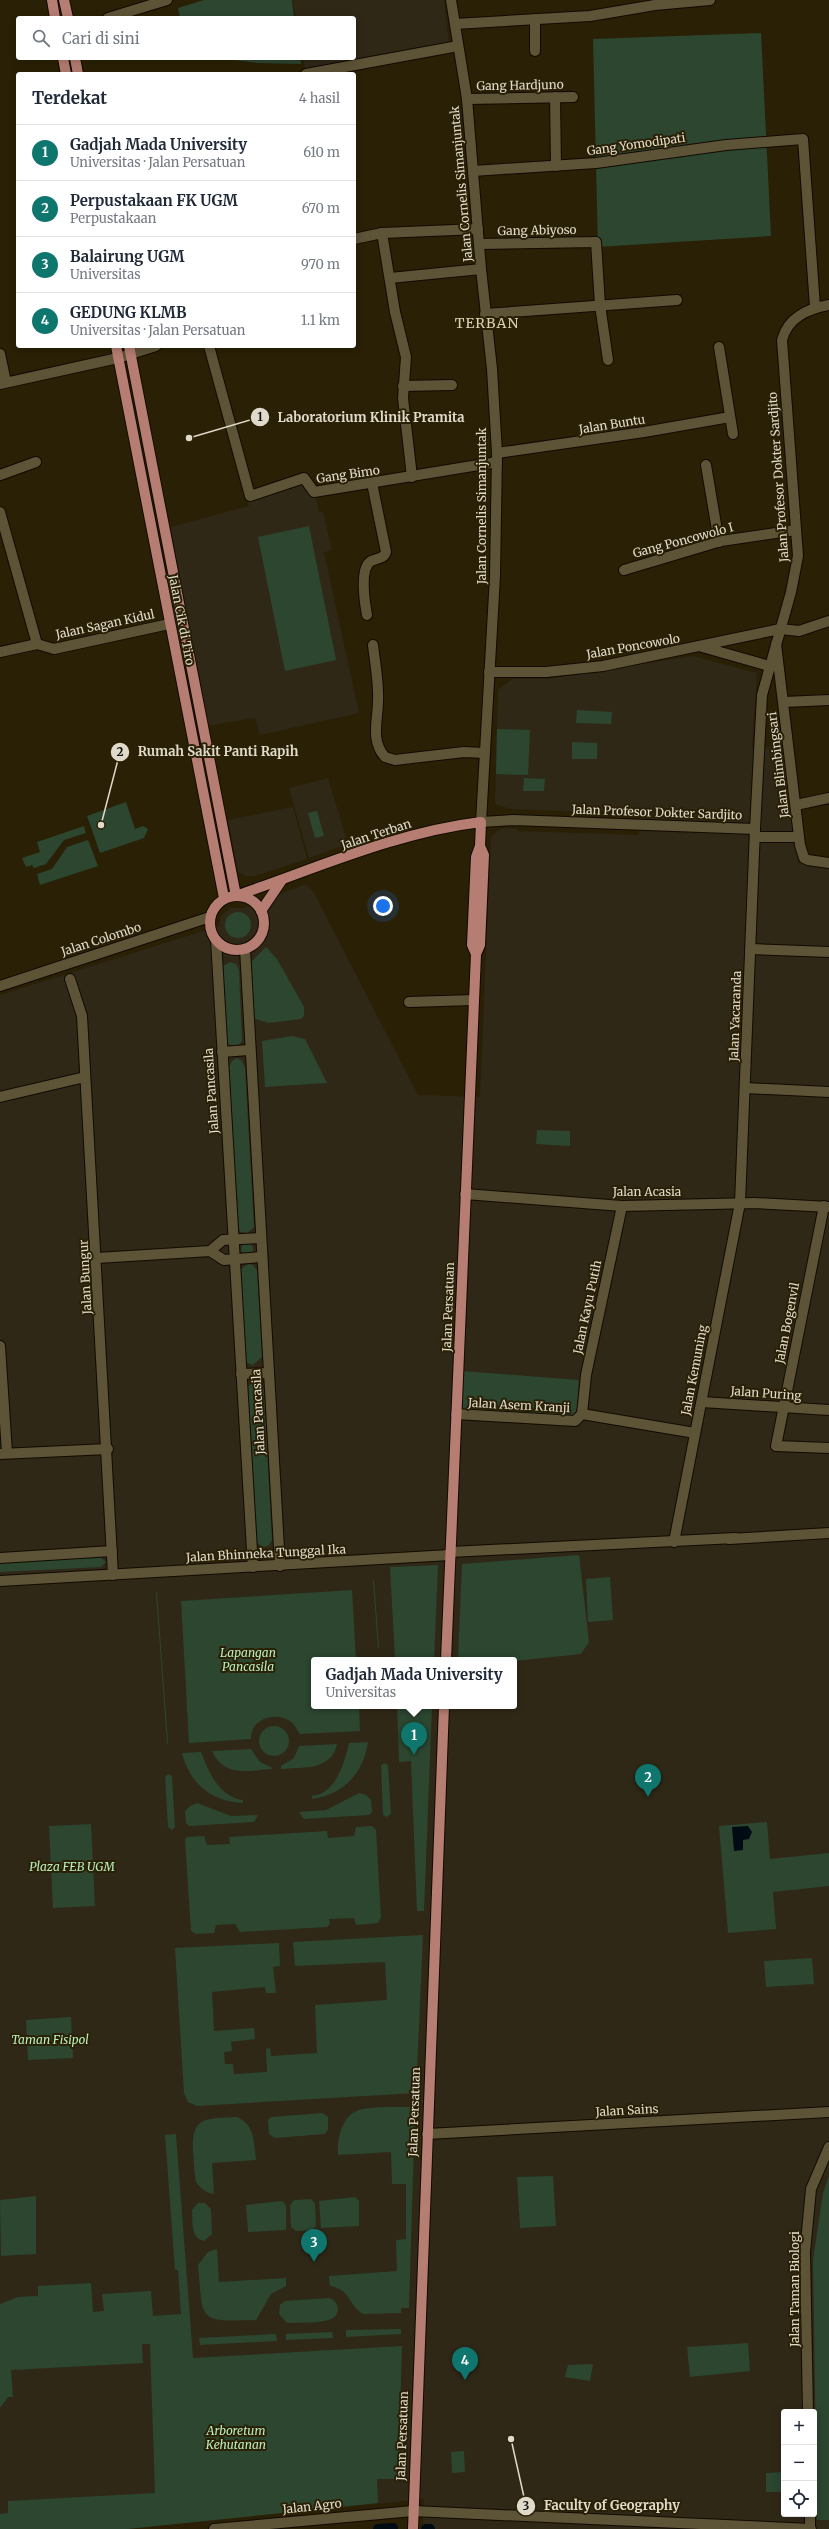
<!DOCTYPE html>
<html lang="id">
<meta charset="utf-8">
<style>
body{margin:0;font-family:Merriweather,serif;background:#f2f2f3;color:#1f2937}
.controls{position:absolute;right:12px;bottom:12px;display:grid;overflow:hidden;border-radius:4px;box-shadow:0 2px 10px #0003}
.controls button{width:36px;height:36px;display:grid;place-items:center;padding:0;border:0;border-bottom:1px solid #e0e1e3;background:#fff;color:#1f2937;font:20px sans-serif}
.you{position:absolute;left:383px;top:906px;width:14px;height:14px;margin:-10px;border:3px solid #fff;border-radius:50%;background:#1a73e8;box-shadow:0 0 0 6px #1a73e833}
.badge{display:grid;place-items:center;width:26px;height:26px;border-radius:50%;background:#0f766e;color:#fff;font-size:13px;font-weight:700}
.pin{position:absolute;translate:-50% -33px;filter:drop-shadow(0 1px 2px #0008)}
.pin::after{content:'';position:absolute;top:21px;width:14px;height:12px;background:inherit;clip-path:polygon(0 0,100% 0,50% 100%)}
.popup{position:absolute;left:311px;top:1657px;width:206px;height:52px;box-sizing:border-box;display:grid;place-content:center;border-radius:4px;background:#fff;filter:drop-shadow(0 1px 3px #0005);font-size:13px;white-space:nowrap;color:#747a83}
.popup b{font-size:15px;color:#1f2937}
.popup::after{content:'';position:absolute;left:50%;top:100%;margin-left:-8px;border:8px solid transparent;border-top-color:#fff}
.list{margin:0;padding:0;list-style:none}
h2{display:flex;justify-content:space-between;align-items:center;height:52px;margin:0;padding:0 16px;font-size:17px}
h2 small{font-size:13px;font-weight:400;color:#747a83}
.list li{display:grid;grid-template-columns:26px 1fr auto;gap:12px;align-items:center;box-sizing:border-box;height:56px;padding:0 16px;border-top:1px solid #e0e1e3}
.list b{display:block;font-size:15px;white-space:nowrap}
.list p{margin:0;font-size:13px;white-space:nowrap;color:#747a83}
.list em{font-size:13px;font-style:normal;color:#747a83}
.icon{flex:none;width:22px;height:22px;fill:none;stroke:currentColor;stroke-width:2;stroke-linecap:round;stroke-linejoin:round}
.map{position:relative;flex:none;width:829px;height:2529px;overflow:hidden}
.search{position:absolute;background:#fff;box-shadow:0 2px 10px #0003;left:16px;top:16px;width:340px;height:44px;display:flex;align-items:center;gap:10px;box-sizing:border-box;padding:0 14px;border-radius:4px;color:#747a83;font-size:15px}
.panel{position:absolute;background:#fff;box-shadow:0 2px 10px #0003;left:16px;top:72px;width:340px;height:276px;border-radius:4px}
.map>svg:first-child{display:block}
</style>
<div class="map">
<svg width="829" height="2529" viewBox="0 0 829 2529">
<rect width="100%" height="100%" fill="#2a2005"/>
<g fill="#2f2817" fill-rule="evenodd">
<path d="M293,0H444L449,43L306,73L303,58H354V18H296Z"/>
<path d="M312,480L319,512H323L332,550L324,552L359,713L260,735L255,718L206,726L167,528L249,506L247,499Z"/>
<path d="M693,656L757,673L752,747L786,748L798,863L829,866V2529H423L424,2499L127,2529H0V995L219,926L221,916L230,908H244L306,884L314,893L418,1095L480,1097L491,837L498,830L505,828L517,829V831L639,835L640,814L511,809L497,805L495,803L498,690L512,679H548ZM314,1660H514V1706H314ZM784,2412H814V2514H784Z"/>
<path d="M328,778L348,844L309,858L289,788Z"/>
<path d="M293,807L307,859L255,876H245L238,872L228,820Z"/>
</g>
<g fill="#2c4630">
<path d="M204,0H292L294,18H180L178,8Z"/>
<path d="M761,33L771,236L598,247L593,39Z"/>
<path d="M217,58H300L301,64L258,63Z"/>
<path d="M309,526L336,660L285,671L258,537Z"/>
<path d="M577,710L612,712L611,724L576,723Z"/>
<path d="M497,729L530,730L528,775L496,774Z"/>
<path d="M572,742L597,743V759H572Z"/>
<path d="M524,778L545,779L544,791H523Z"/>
<path d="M126,802L135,829L143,826L148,829L144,838L100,853L87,816Z"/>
<path d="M317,811L324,836L315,838L308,813Z"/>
<path d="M84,826L86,833L64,840L46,864L34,868L32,865L26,867L22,858L40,852L37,842Z"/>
<path d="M88,840L98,866L40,885L37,874L52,869L67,847Z"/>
<circle cx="238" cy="925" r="13"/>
<path d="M266,947L277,959L304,1007V1016L301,1019L269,1023L252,1018L251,962Z"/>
<path d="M230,962L236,964L239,970L242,1041L237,1047L227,1044L222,967Z"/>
<path d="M292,1036L305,1039L327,1083L265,1087L262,1041Z"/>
<path d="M237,1058L242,1061L245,1068L254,1227L247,1233L241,1232L237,1228L228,1069L232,1061Z"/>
<path d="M537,1130L570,1131V1146L536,1144Z"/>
<circle cx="247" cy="1249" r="6"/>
<path d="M248,1264L253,1265L257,1270L262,1357L253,1365L245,1362L240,1270Z"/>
<path d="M463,1371L579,1380L576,1419L459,1411Z"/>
<path d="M254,1382L260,1384L264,1390L272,1540L269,1545L264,1547L256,1543L247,1387Z"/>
<path d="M579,1555L589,1642L581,1654L514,1661L458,1660L462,1564Z"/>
<path d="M100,1557L106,1562L101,1567L0,1572V1562Z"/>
<path d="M438,1565L434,1660H395L390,1567Z"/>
<path d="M610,1577L613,1620L588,1622L586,1579Z"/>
<path d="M374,1580L379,1647L378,1648L373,1581Z"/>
<path d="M352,1590L356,1660H314V1706H359L360,1731L300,1734C297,1730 295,1725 290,1721C275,1711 250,1719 251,1739L189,1743L181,1601Z"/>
<path d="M157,1592L168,1743L167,1744L156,1593Z"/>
<path d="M397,1706H432L424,1911H417L411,1761L399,1762Z"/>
<circle cx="274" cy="1741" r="15"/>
<path d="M368,1742C363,1774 344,1794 312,1799V1796C335,1794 344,1765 349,1743Z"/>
<path d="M337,1744C331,1771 303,1767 281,1769V1766L294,1758L299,1746Z"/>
<path d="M251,1749L260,1762L271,1767L272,1769C247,1771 224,1777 212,1751Z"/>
<path d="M201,1752C209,1774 221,1798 243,1800V1803C212,1802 189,1783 182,1753Z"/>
<path d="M384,1763L388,1765L391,1814L387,1817L383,1815L381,1766Z"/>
<path d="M168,1774L172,1776L175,1827L172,1830L168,1827L165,1777Z"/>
<path d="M359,1793L366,1795L371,1800L372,1812L369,1815L304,1819L299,1812L326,1810Z"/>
<path d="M197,1803L231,1816L258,1815L254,1822L189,1826L186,1823L185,1811L190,1806Z"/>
<path d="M767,1822L770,1859L829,1853V1886L773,1892L776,1929L728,1933L719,1826Z"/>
<path d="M91,1824L95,1906L53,1908L49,1826Z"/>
<path d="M372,1826L376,1830L381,1917L378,1923L356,1925L354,1918L329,1919L330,1924L327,1927L240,1932L235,1924L216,1925L214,1933L196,1934L191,1931L185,1840L187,1837L204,1836L207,1845L230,1844L229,1837L327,1831L328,1838L354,1836L356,1827Z"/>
<path d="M423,1935L416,2093L197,2106L188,2102L184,2093L175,1948L279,1943L280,1966L273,1967L276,1993H266L265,1987L212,1992L214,2031L254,2028L255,2039L231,2042L232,2051L224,2052L225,2064H233L234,2074L267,2072L266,2049L270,2048L271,2056L317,2053L315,2005L387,2000L385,1962L295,1966L293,1942Z"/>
<path d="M812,1958L814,1984L766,1987L764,1961Z"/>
<path d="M71,2017L73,2058L28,2060L26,2020Z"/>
<path d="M415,2107L409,2308H401V2313L363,2314C348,2305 351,2289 330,2286L329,2276L397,2271L396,2240L406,2239V2184H392L391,2152L338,2155C337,2140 341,2116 359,2110C369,2106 403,2107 415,2107Z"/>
<path d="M322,2113L328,2117V2129L325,2134L275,2138L269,2134L268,2120L271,2117Z"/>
<path d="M237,2117C255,2124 254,2144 256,2160L212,2163L214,2194C206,2193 201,2189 196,2182C194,2172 194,2162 193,2151C191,2115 207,2119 237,2117Z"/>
<path d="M176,2134L193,2358L402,2346L398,2479H377L378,2503L127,2529H0V2514L8,2513V2501L155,2493L150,2344H142L143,2363L11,2370L13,2397H8L0,2408V2304L18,2297L38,2296V2286L91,2283L93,2312L104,2311L102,2294L151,2291L153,2316L181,2314L178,2270H175L165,2135Z"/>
<path d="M553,2176L556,2226L520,2228L517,2177Z"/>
<path d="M829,2176V2520H817L813,2260L823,2193Z"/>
<path d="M36,2196V2254L1,2256L0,2200Z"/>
<path d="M355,2197L359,2201V2226L321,2228L319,2201Z"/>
<path d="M311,2199L315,2204L316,2226L312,2230L296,2231L291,2227L290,2205L294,2200Z"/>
<path d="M282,2201L286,2205V2230L248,2232L246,2205Z"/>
<path d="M198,2203H205L211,2209L212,2234L204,2241C190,2238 193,2221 192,2210Z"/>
<path d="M217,2249L219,2282L286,2278V2286L271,2294L256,2320C197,2322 203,2321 198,2265L208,2252Z"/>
<path d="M329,2298C339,2301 342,2314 331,2319C320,2324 300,2322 287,2323L279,2314L280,2305L285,2301Z"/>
<path d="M401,2329V2334L346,2337V2330Z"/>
<path d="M332,2332L333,2338L286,2340V2334Z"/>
<path d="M276,2334L277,2341L200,2345L199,2338Z"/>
<path d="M748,2343L750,2371L690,2377L687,2347Z"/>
<path d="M593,2364L590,2381L565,2377L568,2365Z"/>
<path d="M464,2451L465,2472L452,2473L451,2452Z"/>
<path d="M784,2472V2492H766V2473Z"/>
</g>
<path fill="#000b14" d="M748,1826L752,1832L749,1839L743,1840V1850L734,1851L732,1827Z"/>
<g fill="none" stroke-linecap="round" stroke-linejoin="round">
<g stroke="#000b14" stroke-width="10">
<path d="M378,2529L393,2528"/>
<path d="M426,2529H430"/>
</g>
<g stroke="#120a00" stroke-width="12">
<g id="street">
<path d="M455,24L590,16L655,5L710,0"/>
<path d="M535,51V19"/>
<path d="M306,74L458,46"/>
<path d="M555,97L556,166"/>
<path d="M467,99L573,97"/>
<path d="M473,171L596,163L726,145L803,139L815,307"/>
<path d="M382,233L395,312L406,357L403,398L412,477"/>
<path d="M354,239L382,233L478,229"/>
<path d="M479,244L596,242L600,305L608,360"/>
<path d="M390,278L481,269"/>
<path d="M485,314L677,300"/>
<path d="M209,346L250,496L304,478L314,492L497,462"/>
<path d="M719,347L733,434"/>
<path d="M0,354L6,382"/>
<path d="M0,384L118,358L156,346"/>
<path d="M403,386L452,385"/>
<path d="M497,453L644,432L730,417"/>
<path d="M706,465L719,542"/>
<path d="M0,475L36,462"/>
<path d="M0,512L37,644"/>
<path d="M624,570L721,541L796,530"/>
<path d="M367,615C365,604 359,568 371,561C377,558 384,559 386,552L372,483"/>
<path d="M776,644L800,845L804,858L808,860L829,863"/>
<path d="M373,645C375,663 379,683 378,701C378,720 370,740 385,757L395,760L464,752L484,753"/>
<path d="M699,646L769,666"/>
<path d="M0,652L37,644L54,649L169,624"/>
<path d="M489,672H546L603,666L780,629L799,631L829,621"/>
<path d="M784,702L829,700"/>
<path d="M796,805L829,798"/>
<path d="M755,837H799"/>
<path d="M216,940L253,1567"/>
<path d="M245,949L280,1566"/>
<path d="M750,949L829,952"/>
<path d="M70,979L82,1016L113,1575"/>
<path d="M409,1002L474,1000"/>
<path d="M222,1052L249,1050"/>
<path d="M745,1088L829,1092"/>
<path d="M0,1097L85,1077"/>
<path d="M465,1194L622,1206L755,1203L829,1207"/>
<path d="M824,1206L776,1446L829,1448"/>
<path d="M210,1251L223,1240L260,1238"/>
<path d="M97,1258L210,1251L224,1260L261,1257"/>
<path d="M0,1346L7,1453"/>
<path d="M241,1374L268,1373"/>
<path d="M702,1402L829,1410"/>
<path d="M456,1414L575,1421L582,1414L695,1433"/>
<path d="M582,1414L586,1375L622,1206"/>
<path d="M0,1454L108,1449"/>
<path d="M0,1558L112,1551"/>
<path d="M0,1581L450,1555"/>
<path d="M427,2134L829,2112"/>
<path d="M808,2412L805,2252L811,2189L829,2147"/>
<path d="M810,2514V2529"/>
</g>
</g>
<g stroke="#120a00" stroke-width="12">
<g id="secondary">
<path d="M451,0L467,99L481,269L492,369L497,453L495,576L481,822L513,820L755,829L762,695L791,592L798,556L782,340C788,317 808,309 829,305"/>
<path d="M108,18L167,0"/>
<path d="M0,986L210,917"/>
<path d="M729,1539L829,1533"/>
<path d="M674,1542L740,1203L755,829"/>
<path d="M450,1552L735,1538"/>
<path d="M214,2529L413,2511L811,2529"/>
</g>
</g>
<g stroke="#120a00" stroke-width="12">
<g id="primary">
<path d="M52,0L55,18"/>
<path d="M64,0L68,18"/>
<path d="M63,58L66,74"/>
<path d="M75,58L78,74"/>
<path d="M116,346L224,898"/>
<path d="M129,346L236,896"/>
<path d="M238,895C317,868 397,832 481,822L480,846L484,855L480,945L476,954L446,1660"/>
<circle cx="237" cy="923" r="27"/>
<path d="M261,911L282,880"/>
<path d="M476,954L472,945L476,857L480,846"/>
<path d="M413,2529L444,1706"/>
</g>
</g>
<use href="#street" stroke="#5d5337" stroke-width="10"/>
<use href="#secondary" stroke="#5d5337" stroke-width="10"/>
<use href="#primary" stroke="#b67d72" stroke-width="10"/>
</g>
<g text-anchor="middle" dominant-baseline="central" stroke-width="4" stroke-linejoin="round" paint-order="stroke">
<g font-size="12" fill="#e0daca" stroke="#2a2005">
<text transform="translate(520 85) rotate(-1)">Gang Hardjuno</text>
<text transform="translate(636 144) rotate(-8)">Gang Yomodipati</text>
<text transform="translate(461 184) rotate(-95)">Jalan Cornelis Simanjuntak</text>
<text transform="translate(537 230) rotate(-1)">Gang Abiyoso</text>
<text transform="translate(612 424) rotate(-9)">Jalan Buntu</text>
<text transform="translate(348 474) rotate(-8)">Gang Bimo</text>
<text transform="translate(778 477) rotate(-94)">Jalan Profesor Dokter Sardjito</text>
<text transform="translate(481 506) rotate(-90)">Jalan Cornelis Simanjuntak</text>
<text transform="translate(683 540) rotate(-15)">Gang Poncowolo I</text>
<text transform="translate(182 620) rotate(79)">Jalan Cik di Tiro</text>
<text transform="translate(105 624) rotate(-12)">Jalan Sagan Kidul</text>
<text transform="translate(633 646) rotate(-10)">Jalan Poncowolo</text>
<text transform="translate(778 765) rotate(-97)">Jalan Blimbingsari</text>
<text transform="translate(657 812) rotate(2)">Jalan Profesor Dokter Sardjito</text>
<text transform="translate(376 834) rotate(-18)">Jalan Terban</text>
<text transform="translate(101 939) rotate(-18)">Jalan Colombo</text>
<text transform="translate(735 1016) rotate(-88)">Jalan Yacaranda</text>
<text transform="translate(211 1091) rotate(-94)">Jalan Pancasila</text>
<text x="647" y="1191">Jalan Acasia</text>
<text transform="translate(85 1277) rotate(-93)">Jalan Bungur</text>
<text transform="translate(448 1307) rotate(-88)">Jalan Persatuan</text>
<text transform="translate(587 1307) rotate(-78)">Jalan Kayu Putih</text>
<text transform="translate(787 1323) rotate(-79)">Jalan Bogenvil</text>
<text transform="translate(694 1370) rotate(-79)">Jalan Kemuning</text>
<text transform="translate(766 1393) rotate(4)">Jalan Puring</text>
<text transform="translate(519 1405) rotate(3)">Jalan Asem Kranji</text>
<text transform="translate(258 1412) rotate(-93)">Jalan Pancasila</text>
<text transform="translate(266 1553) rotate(-3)">Jalan Bhinneka Tunggal Ika</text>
<text transform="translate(627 2110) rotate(-3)">Jalan Sains</text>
<text transform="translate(414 2112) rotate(-88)">Jalan Persatuan</text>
<text transform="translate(794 2289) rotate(-90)">Jalan Taman Biologi</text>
<text transform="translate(402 2436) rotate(-88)">Jalan Persatuan</text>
<text transform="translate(312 2506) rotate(-6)">Jalan Agro</text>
</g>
<g font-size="12" font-style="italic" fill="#b9eebf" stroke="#2a2005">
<text x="248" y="1652">Lapangan<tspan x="248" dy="14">Pancasila</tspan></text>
<text x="72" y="1866">Plaza FEB UGM</text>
<text x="50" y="2039">Taman Fisipol</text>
<text x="236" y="2430">Arboretum<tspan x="236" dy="14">Kehutanan</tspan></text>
</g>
<g font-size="14" letter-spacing="1" fill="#dbd0b0" stroke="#2a2005">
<text x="487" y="323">TERBAN</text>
</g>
</g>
<path fill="none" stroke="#e0daca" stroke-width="1.5" d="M189 438L260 417M101 825L120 752M511 2439L526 2506"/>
<g fill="#e0daca" stroke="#2a2005" stroke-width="1.5">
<circle cx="189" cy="438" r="4"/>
<circle cx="101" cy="825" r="4"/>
<circle cx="511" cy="2439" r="4"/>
<circle cx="260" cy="417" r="10"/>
<circle cx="120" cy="752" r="10"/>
<circle cx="526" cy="2506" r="10"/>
</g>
<g font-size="12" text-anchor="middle" font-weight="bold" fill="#111">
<text x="260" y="421">1</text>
<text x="120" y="756">2</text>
<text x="526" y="2510">3</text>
</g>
<g font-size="13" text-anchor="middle" font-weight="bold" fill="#e0daca" stroke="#2a2005" stroke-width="4" stroke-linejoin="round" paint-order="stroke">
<text x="371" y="422">Laboratorium Klinik Pramita</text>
<text x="218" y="756">Rumah Sakit Panti Rapih</text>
<text x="612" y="2510">Faculty of Geography</text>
</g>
</svg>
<div class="controls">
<button>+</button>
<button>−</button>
<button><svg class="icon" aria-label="locate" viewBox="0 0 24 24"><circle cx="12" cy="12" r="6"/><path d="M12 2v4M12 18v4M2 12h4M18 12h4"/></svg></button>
</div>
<div class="you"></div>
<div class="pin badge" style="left:414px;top:1755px">1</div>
<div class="popup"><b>Gadjah Mada University</b>Universitas</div>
<div class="pin badge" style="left:648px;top:1797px">2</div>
<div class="pin badge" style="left:314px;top:2262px">3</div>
<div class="pin badge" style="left:465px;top:2380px">4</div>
<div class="search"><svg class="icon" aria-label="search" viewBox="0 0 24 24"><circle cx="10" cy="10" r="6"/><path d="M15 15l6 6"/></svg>Cari di sini</div>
<section class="panel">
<h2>Terdekat<small>4 hasil</small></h2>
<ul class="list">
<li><span class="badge">1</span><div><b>Gadjah Mada University</b><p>Universitas · Jalan Persatuan</p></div><em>610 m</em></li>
<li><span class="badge">2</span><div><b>Perpustakaan FK UGM</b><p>Perpustakaan</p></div><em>670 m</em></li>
<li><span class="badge">3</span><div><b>Balairung UGM</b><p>Universitas</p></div><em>970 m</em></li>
<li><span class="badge">4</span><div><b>GEDUNG KLMB</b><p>Universitas · Jalan Persatuan</p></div><em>1.1 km</em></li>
</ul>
</section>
</div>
